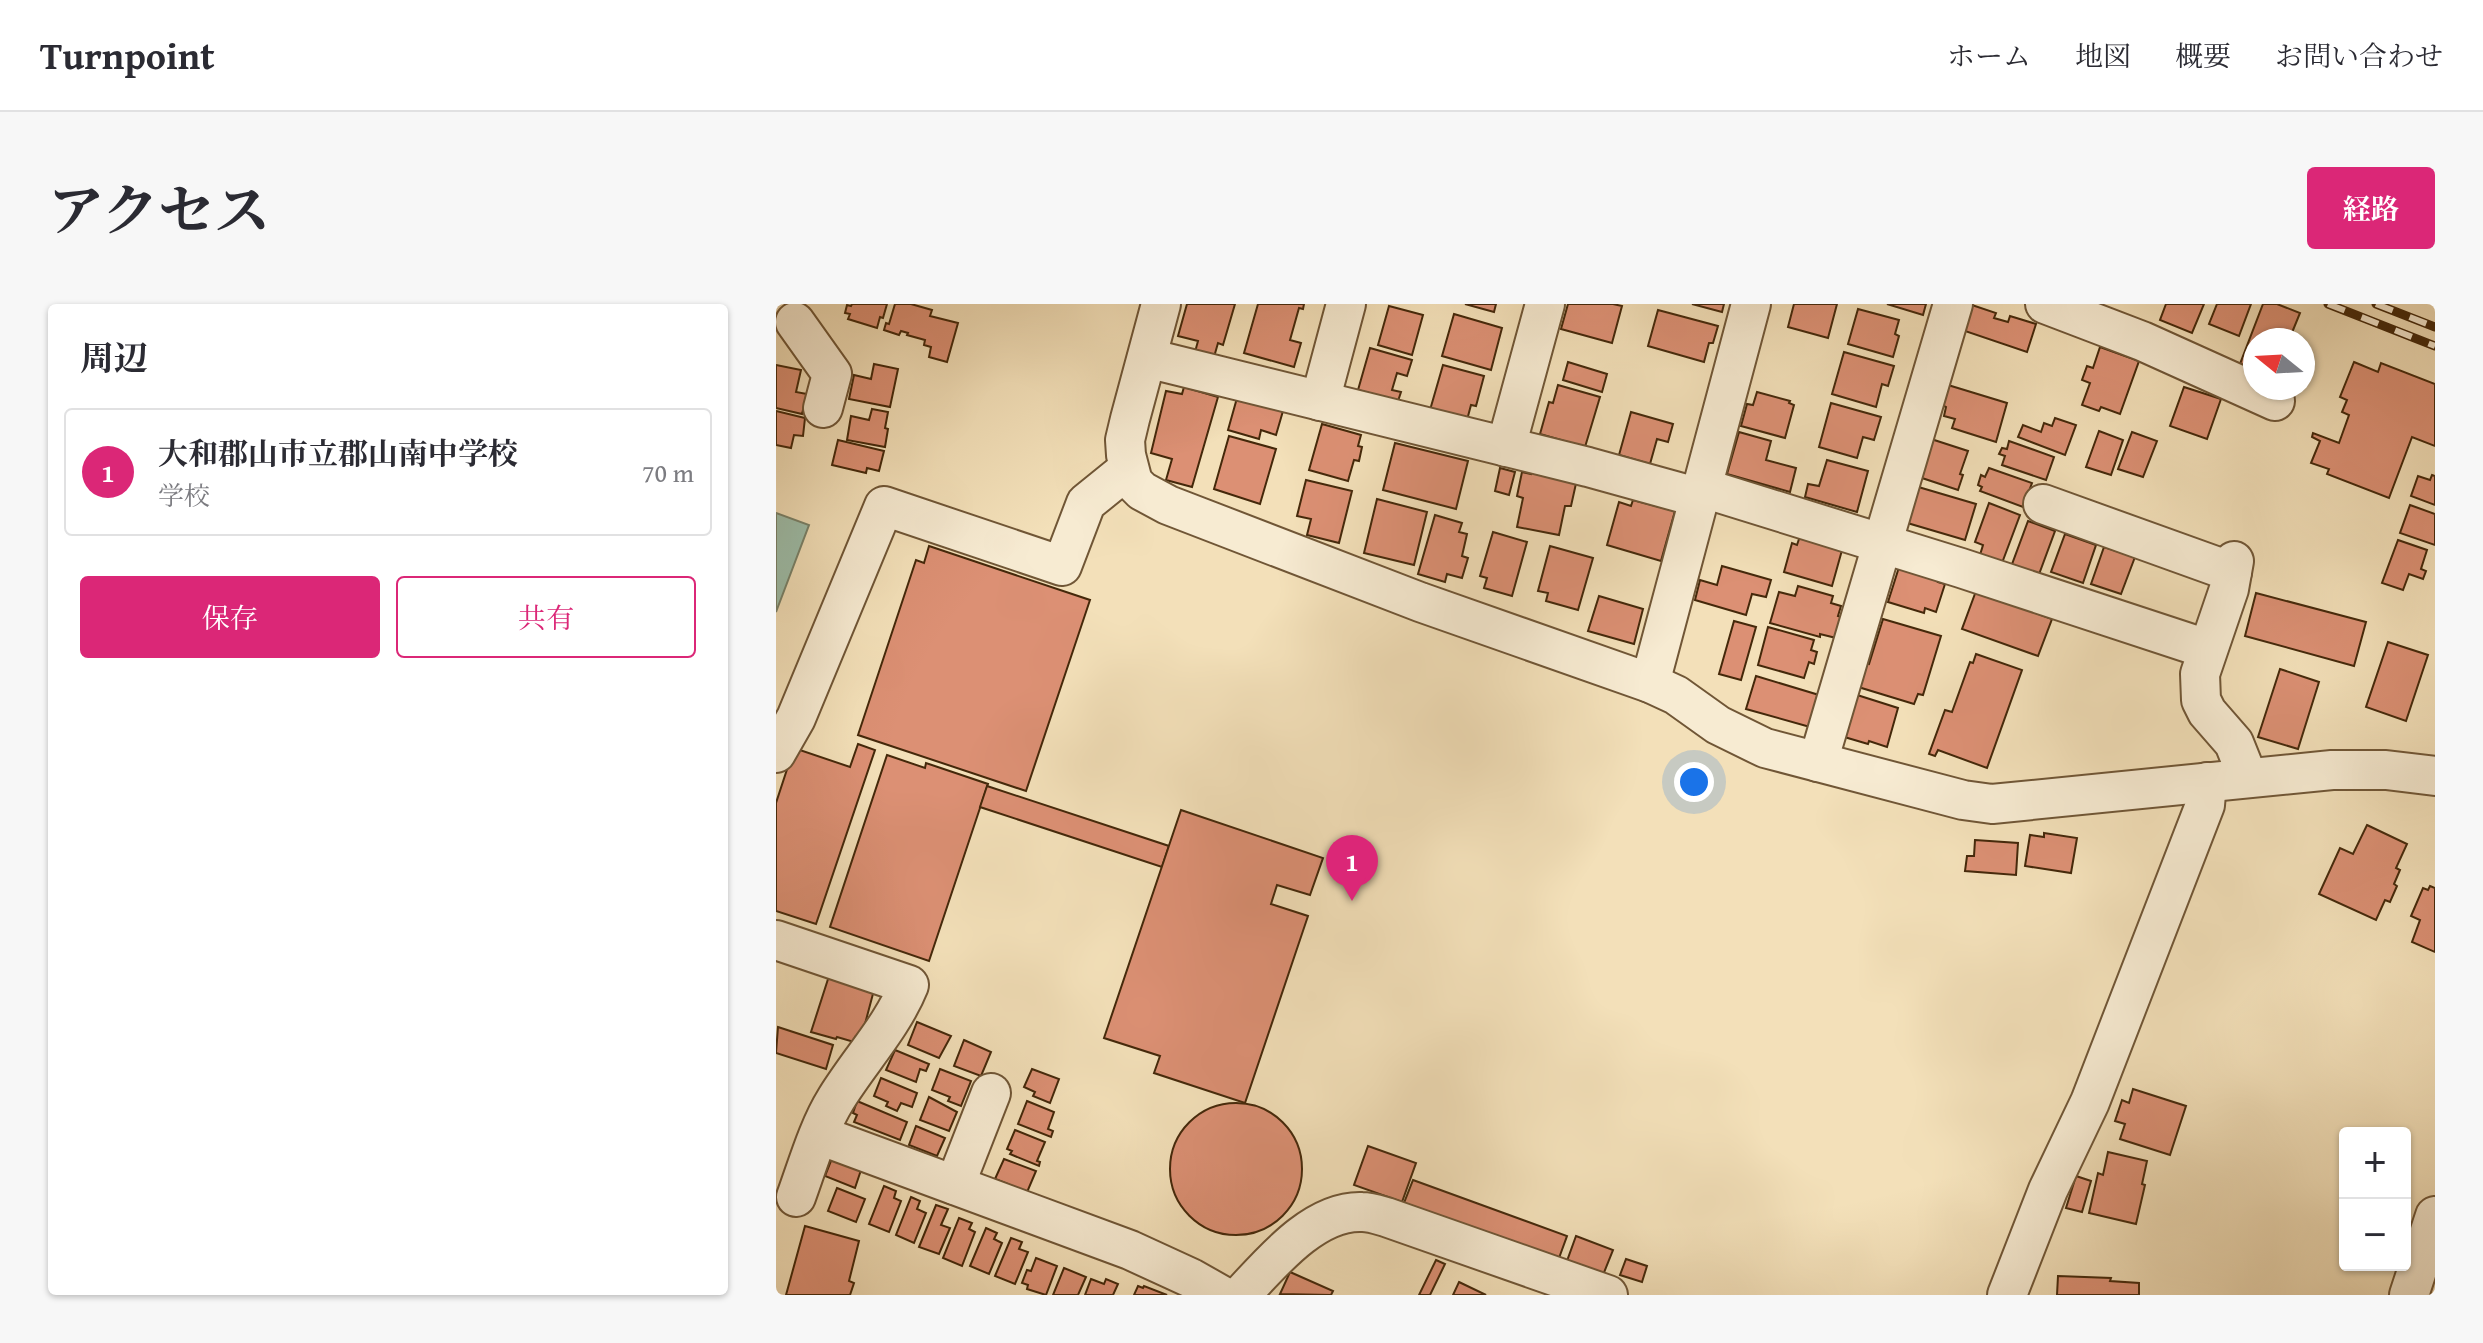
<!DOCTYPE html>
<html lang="ja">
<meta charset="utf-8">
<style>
body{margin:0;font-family:"Gentium Book Plus","Noto Serif JP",serif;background:#f7f7f7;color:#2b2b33}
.controls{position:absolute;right:24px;bottom:24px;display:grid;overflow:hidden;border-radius:8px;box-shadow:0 2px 6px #0004}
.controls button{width:72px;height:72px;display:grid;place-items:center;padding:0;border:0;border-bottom:2px solid #e1e1e2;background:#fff;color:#2b2b33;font:40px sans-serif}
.compass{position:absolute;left:1467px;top:24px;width:72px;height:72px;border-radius:50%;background:#fff;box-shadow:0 2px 6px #0004;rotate:288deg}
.you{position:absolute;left:918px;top:478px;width:28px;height:28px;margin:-20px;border:6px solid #fff;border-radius:50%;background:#1a73e8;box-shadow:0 0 0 12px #1a73e833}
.badge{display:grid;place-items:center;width:52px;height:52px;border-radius:50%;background:#db2777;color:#fff;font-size:26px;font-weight:700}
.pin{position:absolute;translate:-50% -66px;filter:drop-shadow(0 2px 4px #0008)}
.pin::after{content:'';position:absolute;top:42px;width:28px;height:24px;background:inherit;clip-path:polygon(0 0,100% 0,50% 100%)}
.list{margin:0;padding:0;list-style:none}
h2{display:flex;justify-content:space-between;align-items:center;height:104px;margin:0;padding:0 32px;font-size:34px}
h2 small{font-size:26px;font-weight:400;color:#7c7c81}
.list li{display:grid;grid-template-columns:52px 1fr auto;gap:24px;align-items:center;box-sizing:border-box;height:128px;margin:0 16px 16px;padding:0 16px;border:2px solid #e1e1e2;border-radius:8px}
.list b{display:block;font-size:30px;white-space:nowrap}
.list p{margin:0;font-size:26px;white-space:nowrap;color:#7c7c81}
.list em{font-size:26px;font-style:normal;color:#7c7c81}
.actions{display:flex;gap:16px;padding:24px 32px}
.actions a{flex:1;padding:18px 0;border:2px solid #db2777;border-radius:8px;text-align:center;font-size:28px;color:#db2777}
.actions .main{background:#db2777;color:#fff}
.map{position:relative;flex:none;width:1659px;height:991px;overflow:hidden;border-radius:8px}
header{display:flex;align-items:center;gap:48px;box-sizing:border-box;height:112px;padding:0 40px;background:#fff;border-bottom:2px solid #e1e1e2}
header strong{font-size:38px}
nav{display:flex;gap:44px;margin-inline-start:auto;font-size:28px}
.intro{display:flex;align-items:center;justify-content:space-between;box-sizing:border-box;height:192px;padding:0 48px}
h1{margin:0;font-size:56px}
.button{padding:20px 36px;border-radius:8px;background:#db2777;color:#fff;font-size:28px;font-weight:700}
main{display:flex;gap:48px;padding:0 48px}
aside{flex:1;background:#fff;border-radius:8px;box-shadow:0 2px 6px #0004}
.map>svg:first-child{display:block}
</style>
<header>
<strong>Turnpoint</strong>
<nav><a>ホーム</a><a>地図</a><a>概要</a><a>お問い合わせ</a></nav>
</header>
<div class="intro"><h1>アクセス</h1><a class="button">経路</a></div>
<main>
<aside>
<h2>周辺<small></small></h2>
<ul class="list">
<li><span class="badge">1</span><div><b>大和郡山市立郡山南中学校</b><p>学校</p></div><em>70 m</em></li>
</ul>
<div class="actions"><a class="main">保存</a><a>共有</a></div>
</aside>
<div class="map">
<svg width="1659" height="991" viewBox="0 0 1659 991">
<rect width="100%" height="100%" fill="#f3e0b9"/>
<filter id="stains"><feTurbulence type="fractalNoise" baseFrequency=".0025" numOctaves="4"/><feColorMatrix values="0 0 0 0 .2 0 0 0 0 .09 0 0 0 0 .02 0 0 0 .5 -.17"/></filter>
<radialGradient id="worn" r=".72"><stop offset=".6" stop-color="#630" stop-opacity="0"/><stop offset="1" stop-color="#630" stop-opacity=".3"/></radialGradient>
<path fill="#9dbeaa" stroke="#79826a" stroke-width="2" d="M0,209L33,221L0,308Z"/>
<g fill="#dc9074" stroke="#44280a" stroke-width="2">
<path d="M76,0H111L107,14L104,13L101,24L72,15L74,10L69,9L71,1L75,2Z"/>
<path d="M119,0H135L156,6L154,12L182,19L171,58L153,53L155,43L148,41L149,36L131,31L132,29L125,27L123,31L108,26L110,19L113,20Z"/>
<path d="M411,0H459L447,41L442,39L438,53L419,48L422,37L402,32Z"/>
<path d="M482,0H528L527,5L523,4L514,36L525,39L518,63L468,49Z"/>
<path d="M689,0H720L718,8Z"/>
<path d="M792,0H837L846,2L836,39L785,25Z"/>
<path d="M916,0H948L946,8Z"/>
<path d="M1018,0H1061L1052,34L1012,23Z"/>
<path d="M1111,0H1150L1147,11Z"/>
<path d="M1193,0L1220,9L1218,14L1232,18L1234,12L1260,20L1251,48L1183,25Z"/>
<path d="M1390,0H1428L1416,29L1384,16Z"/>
<path d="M1441,0H1475L1463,32L1433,20Z"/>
<path d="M1487,0H1501L1524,9L1513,36H1479V65L1464,60Z"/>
<path d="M613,2L647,11L636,51L602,41Z"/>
<path d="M1082,5L1123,16L1119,30L1123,32L1117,53L1072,40Z"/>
<path d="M882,6L942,22L937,39H933L928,58L872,42Z"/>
<path d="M678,10L726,24L715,66L666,52Z"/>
<path d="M1324,43L1363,57L1344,110L1325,103L1323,107L1306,101L1314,79L1306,76L1311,62L1317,64Z"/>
<path d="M594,44L636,56L631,72L621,69L616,86L625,88L622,97L582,86Z"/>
<path d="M1068,48L1118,62L1112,82L1106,80L1100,103L1056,90Z"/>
<path d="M792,58L831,70L826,88L787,76Z"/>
<path d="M1578,58L1602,68L1605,59L1659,80V142L1636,133L1613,194L1551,170L1553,165L1535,159L1544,137L1536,133L1537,129L1563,139L1573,111L1566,108L1571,96L1564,93Z"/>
<path d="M98,60L122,65L114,103L73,95L78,71L95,75Z"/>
<path d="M0,61L25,66L20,88L31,90L26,110L0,104Z"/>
<path d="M667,61L708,72L700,102L695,101L691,116L654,106Z"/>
<path d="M782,81L824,93L809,143L764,130L773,98L777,99Z"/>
<path d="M1172,81L1231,99L1220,138L1176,124L1179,115L1168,112L1170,103L1166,101Z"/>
<path d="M408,83L442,93L416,183L390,176L396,155L375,149L390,87L406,90Z"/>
<path d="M1408,83L1445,95L1431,135L1394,122Z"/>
<path d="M981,88L1014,97L1013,99L1018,101L1009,134L965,122L971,100L977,101Z"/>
<path d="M461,94L507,107L500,131L485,126L483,135L452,126Z"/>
<path d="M1055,99L1105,113L1098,136L1087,133L1081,154L1043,143Z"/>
<path d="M96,105L112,108L109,124L112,125L109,143L71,136L75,112L93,116Z"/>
<path d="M0,107L29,114L27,132L18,131L15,144L0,141Z"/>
<path d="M855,108L897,120L892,138L881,135L874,160L843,151Z"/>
<path d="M1279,114L1300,121L1289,151L1242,133L1247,121L1265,128L1268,119L1276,122Z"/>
<path d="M546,120L585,131L582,142L586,143L583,157L578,156L572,177L533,166Z"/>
<path d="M1323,127L1347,136L1335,171L1310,163Z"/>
<path d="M963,128L995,137L990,156L1020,164L1014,188L951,170Z"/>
<path d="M1356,128L1381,137L1367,173L1342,165Z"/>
<path d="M453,132L500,145L484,200L438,185Z"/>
<path d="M1152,134L1192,147L1184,170L1187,171L1182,186L1140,172Z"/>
<path d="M62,136L108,147L103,167L91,164L90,169L56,161Z"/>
<path d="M1233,137L1278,153L1270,176L1226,161L1229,152L1223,150L1226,144L1231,145Z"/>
<path d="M619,139L692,157L680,205L607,186Z"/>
<path d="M1051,156L1092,167L1081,208L1029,193L1032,180L1043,182Z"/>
<path d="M724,164L739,168L733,191L719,187Z"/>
<path d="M1213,164L1256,179L1247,203L1204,187L1206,183L1202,181L1205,171L1209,173Z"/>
<path d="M756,165L801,175L795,202H789L783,231L741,223L747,194L741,192L746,168L755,170Z"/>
<path d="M1656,171L1659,172V201L1635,192L1642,172L1654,176Z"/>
<path d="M530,176L576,187L563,239L531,231L535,215L521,212Z"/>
<path d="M1139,182L1200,200L1189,236L1128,218Z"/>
<path d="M601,195L651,208L638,261L588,249Z"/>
<path d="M857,196L899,207L885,257L831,241L843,198L855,202Z"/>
<path d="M1213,199L1244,211L1226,259L1204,251L1207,241L1199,238Z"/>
<path d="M1634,201L1659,210V241L1624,229Z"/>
<path d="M659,211L686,219L683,228L691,230L686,252L692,254L686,274L671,270L669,278L642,270Z"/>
<path d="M1252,217L1279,227L1262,273L1235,263Z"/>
<path d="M1026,226L1068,239L1056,282L1008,268L1016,239L1021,241Z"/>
<path d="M717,228L751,238L736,292L708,284L711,274L704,272Z"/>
<path d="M1289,230L1320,241L1307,279L1275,268Z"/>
<path d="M1622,236L1651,246L1645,265L1650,267L1647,275L1633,270L1627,286L1606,279Z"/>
<path d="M153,242L314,296L250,487L82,431L140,256L148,259Z"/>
<path d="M774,242L817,254L802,306L770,297L772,289L762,287Z"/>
<path d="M1328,243L1359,253L1345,290L1315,280Z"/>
<path d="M1124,260L1164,273L1162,278L1169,280L1160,308L1149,304L1148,309L1112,298Z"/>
<path d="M946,262L995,276L990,293L976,290L970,311L919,296L924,276L941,281Z"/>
<path d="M1022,282L1057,292L1055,299L1065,302L1062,312L1066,313L1060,334L1044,330V333L994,319L1003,288L1019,292Z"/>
<path d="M1200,287L1276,315L1262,352L1186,325Z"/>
<path d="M1480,289L1590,318L1578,362L1469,332Z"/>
<path d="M823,292L867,305L858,340L812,327Z"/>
<path d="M1107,315L1165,332L1147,391L1142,390L1138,400L1079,382L1086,358L1093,360Z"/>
<path d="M958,317L980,323L965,376L943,370Z"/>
<path d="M992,323L1038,336L1035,346L1041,348L1038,360L1033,358L1028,374L982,361Z"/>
<path d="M1612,338L1652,351L1630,417L1590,403Z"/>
<path d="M1200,350L1246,366L1211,464L1162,446L1159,452L1153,450L1169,406L1176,408L1194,358L1197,359Z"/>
<path d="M1504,365L1543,378L1522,445L1482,433Z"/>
<path d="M980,372L1043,391L1034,423L970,405Z"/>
<path d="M1078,390L1122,404L1111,443L1093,437L1092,440L1065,432Z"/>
<path d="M82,440L99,446L40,620L0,607V499L18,444L74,463Z"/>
<path d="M111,451L149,464L150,459L212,480L153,657L54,623Z"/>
<path d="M211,482L393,542L386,563L204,503Z"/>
<path d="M405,506L547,554L534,591L501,581L495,600L532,612L469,799L378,769L384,752L328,734Z"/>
<path d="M1591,521L1631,540L1620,564L1624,566L1618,580L1621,582L1614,598L1609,596L1600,616L1543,590L1564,544L1577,550Z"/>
<path d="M1268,529L1301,534L1295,569L1249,562L1254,531L1268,533Z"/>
<path d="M1199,536L1242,539L1240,571L1189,567L1191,552H1198Z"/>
<path d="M1654,582L1659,584V648L1636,638L1644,616L1635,612L1647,584L1652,586Z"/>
<path d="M53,672L98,686L85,735L79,733L78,738L61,733L60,735L35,728Z"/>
<path d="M141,718L175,732L163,754L132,741Z"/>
<path d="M2,723L57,741L50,765L0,749Z"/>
<path d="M188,736L215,748L205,772L178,762Z"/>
<path d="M119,746L153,760L150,767L144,765L140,778L110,766Z"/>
<path d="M164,765L195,777L185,802L172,797L174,793L156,786Z"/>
<path d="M256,765L283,775L274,799L257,792L259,788L248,783Z"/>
<path d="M105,774L141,789L136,803L125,799L121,807L110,802L112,798L98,792Z"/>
<path d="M1357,785L1410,802L1394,851L1344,835L1349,820L1339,817L1346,796L1353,799Z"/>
<path d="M153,793L181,808L173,827L144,816Z"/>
<path d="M81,797L131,818L124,836L78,818L81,811L77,809Z"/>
<path d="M251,797L278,808L272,825L277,827L275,833L242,820Z"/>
<circle cx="460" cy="865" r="66"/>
<path d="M140,822L169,834L161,852L133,841Z"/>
<path d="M239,826L269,838L261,857L264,858L263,862L234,850L236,847L231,845Z"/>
<path d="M592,842L640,859L626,898L578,881Z"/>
<path d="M59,847L86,863L79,884L49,872Z"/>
<path d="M1332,848L1371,857L1366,880L1369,881L1360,920L1313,909L1322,869L1327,871Z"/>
<path d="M228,855L260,867L249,893L230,885L232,880L219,875Z"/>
<path d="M1300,872L1315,877L1306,908L1290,904Z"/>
<path d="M637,876L791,932L783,954L628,899Z"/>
<path d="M108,882L120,887L118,894L125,897L113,928L93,920Z"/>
<path d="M61,884L89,895L80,918L52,907Z"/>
<path d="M135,893L144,897L141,905L150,909L138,939L120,931Z"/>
<path d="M160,901L172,905L165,921L174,924L163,950L143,943Z"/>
<path d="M183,914L196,919L193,925L199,928L186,962L167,954Z"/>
<path d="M29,922L83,937L73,977L78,979L74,991H10Z"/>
<path d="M210,924L221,929L218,935L226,939L213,970L194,962Z"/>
<path d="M800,932L837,946L827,971L791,957Z"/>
<path d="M235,934L246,938L243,945L252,948L239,980L219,972Z"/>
<path d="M260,954L281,962L270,991L251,985L252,981L246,979L251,966L255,967Z"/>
<path d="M850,955L871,962L866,978L844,971Z"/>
<path d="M660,956L669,960L654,991H643Z"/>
<path d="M288,964L310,973L302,991H277Z"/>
<path d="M514,968L557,987L555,991L504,990Z"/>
<path d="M1282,972L1335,974L1334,977L1363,979V991H1281Z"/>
<path d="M315,975L328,980L330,975L342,980L337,991H309Z"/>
<path d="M683,978L710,991H677Z"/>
<path d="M362,982L367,984L368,982L391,991H358Z"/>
</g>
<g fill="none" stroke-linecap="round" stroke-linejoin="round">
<g stroke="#705636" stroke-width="42">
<g id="minor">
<path d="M385,0L354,115L349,136L350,151L357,178L366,187L392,201L644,298L874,379L900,391L942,421L989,444L1187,496L1216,500L1556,466H1610L1659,472"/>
<path d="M1269,0L1366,37L1499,97"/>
<path d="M19,18L56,70L47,104"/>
<path d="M371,54L812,163L924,194"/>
<path d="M544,97L570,0"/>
<path d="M730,143L769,0"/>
<path d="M927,184L1185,264L1431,345"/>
<path d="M1267,200L1456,268"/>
<path d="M1458,257L1453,285L1424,370L1425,396L1431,408L1458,439L1472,474"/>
<path d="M874,379L975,0"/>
<path d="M0,449L20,414L108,202L286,262L310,199L352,165"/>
<path d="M1042,458L1177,0"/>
<path d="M0,636L133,681C116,723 84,756 60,795C42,824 32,860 20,893"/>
<path d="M43,831L354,946L415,974L445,991"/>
<path d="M179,881L215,789"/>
<path d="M465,991C495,959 538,906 586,908C594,908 603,911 610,913L832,991"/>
<path d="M1231,991L1272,886L1314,798L1429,501L1431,478"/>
<path d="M1633,991L1659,912"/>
</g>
</g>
<use href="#minor" stroke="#f7ebd2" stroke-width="38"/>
<g stroke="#44280a" stroke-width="9">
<g id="rail">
<path d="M1552,0L1659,42"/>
<path d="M1600,0L1659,23"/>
</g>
</g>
<use href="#rail" stroke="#f7ebd2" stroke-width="6" stroke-dasharray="18" stroke-linecap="butt"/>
</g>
<rect width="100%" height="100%" filter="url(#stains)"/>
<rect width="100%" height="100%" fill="url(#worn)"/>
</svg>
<div class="controls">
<button>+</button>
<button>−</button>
</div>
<svg class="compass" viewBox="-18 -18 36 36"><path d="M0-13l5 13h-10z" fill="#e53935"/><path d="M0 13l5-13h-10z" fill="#7c7c81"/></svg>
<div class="you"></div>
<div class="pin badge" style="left:576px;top:597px">1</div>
</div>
</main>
